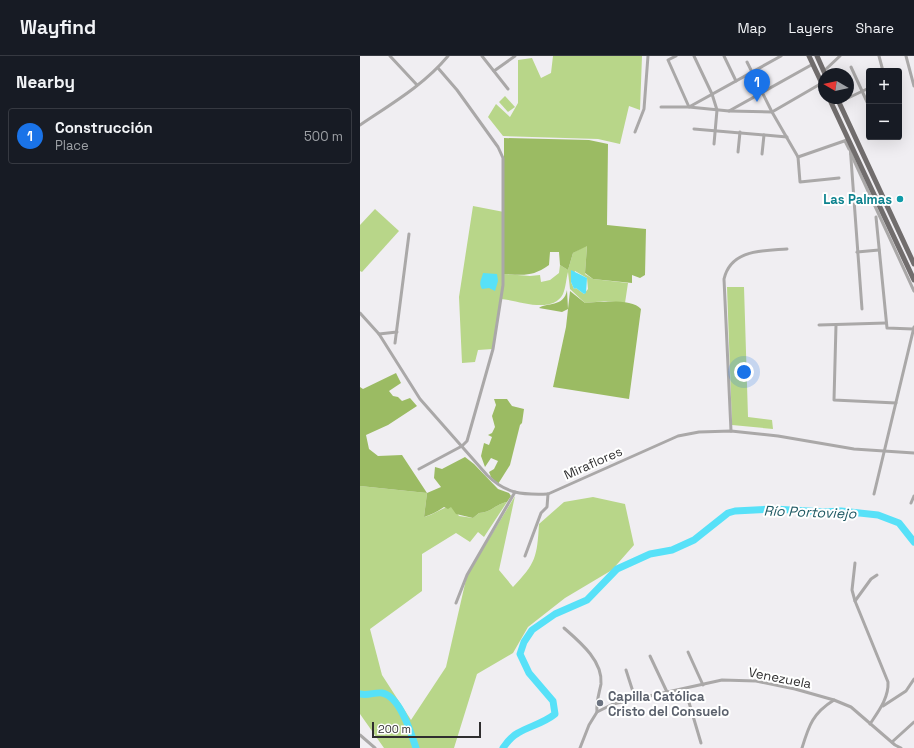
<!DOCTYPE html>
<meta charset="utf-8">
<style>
body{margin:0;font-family:"Space Grotesk",sans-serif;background:#242831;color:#f1f3f6}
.controls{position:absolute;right:12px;top:12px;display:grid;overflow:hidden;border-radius:4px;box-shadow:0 4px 16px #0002}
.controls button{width:36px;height:36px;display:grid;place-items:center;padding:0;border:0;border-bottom:1px solid #363941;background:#171b24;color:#f1f3f6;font:20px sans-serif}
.compass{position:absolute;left:458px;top:12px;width:36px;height:36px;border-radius:50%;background:#171b24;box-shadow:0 4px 16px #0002;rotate:279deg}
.scale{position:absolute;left:12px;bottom:10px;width:109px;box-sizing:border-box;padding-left:4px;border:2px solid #2f2e2f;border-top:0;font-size:11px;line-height:14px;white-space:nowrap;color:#2f2e2f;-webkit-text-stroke:3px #fff;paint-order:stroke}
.you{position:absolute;left:384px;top:316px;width:14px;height:14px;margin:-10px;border:3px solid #fff;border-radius:50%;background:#1a73e8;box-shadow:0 0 0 6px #1a73e833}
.badge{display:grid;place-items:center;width:26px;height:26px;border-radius:50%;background:#1a73e8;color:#fff;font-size:13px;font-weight:700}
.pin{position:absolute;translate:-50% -33px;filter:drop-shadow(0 1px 2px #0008)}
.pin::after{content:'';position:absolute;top:21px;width:14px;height:12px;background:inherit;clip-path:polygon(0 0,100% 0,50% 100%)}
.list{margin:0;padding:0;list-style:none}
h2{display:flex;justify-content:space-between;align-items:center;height:52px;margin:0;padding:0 16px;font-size:17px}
h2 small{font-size:13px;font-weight:400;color:#9ea1a6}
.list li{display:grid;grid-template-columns:26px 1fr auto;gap:12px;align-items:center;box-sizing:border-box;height:56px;margin:0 8px 8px;padding:0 8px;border:1px solid #363941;border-radius:4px}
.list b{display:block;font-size:15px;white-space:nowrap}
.list p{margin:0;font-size:13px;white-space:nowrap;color:#9ea1a6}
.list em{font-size:13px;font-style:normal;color:#9ea1a6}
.map{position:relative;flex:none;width:554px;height:692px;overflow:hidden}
header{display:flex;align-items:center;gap:24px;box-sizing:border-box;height:56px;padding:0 20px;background:#171b24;border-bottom:1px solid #363941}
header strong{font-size:19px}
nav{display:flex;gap:22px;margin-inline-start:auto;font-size:14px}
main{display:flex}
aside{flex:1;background:#171b24}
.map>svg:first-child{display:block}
</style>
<header>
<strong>Wayfind</strong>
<nav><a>Map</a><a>Layers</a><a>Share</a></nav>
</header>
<main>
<aside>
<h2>Nearby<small></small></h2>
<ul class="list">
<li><span class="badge">1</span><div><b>Construcción</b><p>Place</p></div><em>500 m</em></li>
</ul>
</aside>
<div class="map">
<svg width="554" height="692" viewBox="0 0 554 692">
<rect width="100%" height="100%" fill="#f0eef2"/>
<g fill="#b8d689" fill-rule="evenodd">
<path d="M193,0H282L280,54L269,50L260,88L238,83L143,80L128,61L136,48L150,61L158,47V4L172,2L181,22L191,17Z"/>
<path d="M145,40L155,51L148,56L139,46Z"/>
<path d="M113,150L144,156V218L170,220L180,219L181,226L190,224L199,217L200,209L208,214L213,197L227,189L225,218L233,223L268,227L265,247L246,245L225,247L210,233L208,216C206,223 206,231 203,238C192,259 158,244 141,243L133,293L118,294L115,306L102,307L99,241ZM215,215L227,222L228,233L224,238L216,232L214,233L211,226Z"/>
<path d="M15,153L39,175L2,216L0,215V169Z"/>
<path d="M367,231H384L388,361L412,364L413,373L372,369Z"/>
<path d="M0,430L67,437L64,461C74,459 80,452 92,450L99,460L113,462L119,457C130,457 136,448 147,446L124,481L118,476L110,486L96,477L62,498V535L10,573L22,619L51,664L86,611L107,519L155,440L139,514L153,531C176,507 177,501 179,468L204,446L233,441L265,448L274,489L252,514L205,542L168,571L153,597L117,618L94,692H24L0,658Z"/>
</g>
<g fill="#9bbb63">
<path d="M144,82L229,84L248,88L247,169L286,173L285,219L280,222L272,219V227L233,223L225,217L227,190L213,197L208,214L200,209L199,196H190L189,209C172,221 164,219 144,218Z"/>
<path d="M207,234L208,253L202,256L179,252C186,246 204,252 207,234Z"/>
<path d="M210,235L225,247C238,246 272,242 281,253L269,343L193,331L206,271Z"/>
<path d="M36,317L41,327L29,335L33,340L38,341L42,345L50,342L57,350L28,369L6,379L9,393L18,400L42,399L67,437L81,431L74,422L75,411L82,413L105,401L114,408L138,433L149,437L151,440L147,446C136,448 130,457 119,457L113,462L96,458L91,451L88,453L84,451C78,455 71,459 64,461L67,437L0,430V331L3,333Z"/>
<path d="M134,343H147L152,350L164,353L162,367L160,369L150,409L138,428L131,421L129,416L134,413L138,405L131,402L125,411L121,400L124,387L129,389L132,381L128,379L132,377L135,371L132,360L136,349Z"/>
</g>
<g fill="#57e1f8">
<path d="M211,214L227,222L226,237L224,238L216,232L214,233L211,226Z"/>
<path d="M123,217L137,218L138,225L135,235L129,232L122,233C118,226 122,223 123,217Z"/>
</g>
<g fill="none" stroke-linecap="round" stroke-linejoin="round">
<g stroke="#57e1f8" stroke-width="7">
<path d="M0,638C8,640 15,636 22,637C40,640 51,677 56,692"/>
<path d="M143,692C147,686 152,680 158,677C170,670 184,667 195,658L193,645L169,617L160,598L164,586L172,574L195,558L227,544L257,513L290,498L312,494L334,484L368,457L375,455L414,453L465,456L481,455L518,459L539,467L554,486"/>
</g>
<g stroke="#aaa8a8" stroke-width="3">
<path d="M30,0L57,29"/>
<path d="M122,0L148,33"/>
<path d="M316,0L308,4L329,51L369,55L453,8"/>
<path d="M334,0L352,38L357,54L354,88"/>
<path d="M364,0L376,25"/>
<path d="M519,0L523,15"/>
<path d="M546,0L554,30"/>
<path d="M387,6L412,56L438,101L440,126L479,122"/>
<path d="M491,11L508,48"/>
<path d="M134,15L155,0"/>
<path d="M464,15L480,0"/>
<path d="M488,42L509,32"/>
<path d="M479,46L487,42"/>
<path d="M301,51H329L421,0"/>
<path d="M369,55L412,56L462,27"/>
<path d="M0,69C31,48 64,29 88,0"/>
<path d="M334,73L427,81"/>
<path d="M275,76L284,53L288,0"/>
<path d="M485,85L489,93"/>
<path d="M490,89L502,253"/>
<path d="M378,96L380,76"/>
<path d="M402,98L404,79"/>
<path d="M491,98L554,235"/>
<path d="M438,101L487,84"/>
<path d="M516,161L527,272L553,273"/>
<path d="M497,196L519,194"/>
<path d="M0,257L19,278L60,343L127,419C146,438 162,439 188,438L318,380L339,376L371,375L418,380L494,393L554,397"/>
<path d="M459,269L526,267"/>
<path d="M476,269L474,344L536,347"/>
<path d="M19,278L37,276"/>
<path d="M35,287L49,178"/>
<path d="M371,375L364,223C371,193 403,195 427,193"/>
<path d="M59,413L102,390L107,385L133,293L143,229V102L138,91L97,34L78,12"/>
<path d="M514,438L554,271"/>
<path d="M551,447L554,440"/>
<path d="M165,500L181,457L187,451L188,438"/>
<path d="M495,507L492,534L495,545L528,626C529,642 518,656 510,668"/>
<path d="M495,545L511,523L517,519"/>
<path d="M96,547L107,519L155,436"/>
<path d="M204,572C220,586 243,605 241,628C239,638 236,646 237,656"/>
<path d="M328,596L343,629"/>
<path d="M290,600L307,636"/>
<path d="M266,614L275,642"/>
<path d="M325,633L341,687"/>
<path d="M523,650L546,635L554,623"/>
<path d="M0,679L15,692"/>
<path d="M532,686L554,666"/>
<path d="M220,692L229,669L237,656L253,648L362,624L396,625L435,633L474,644L491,651L535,689L541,692"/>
<path d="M442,692C449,669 453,657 474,644"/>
</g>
<g stroke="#716d6d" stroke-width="5">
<path d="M449,0L464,32"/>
<path d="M457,0L465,18"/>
<path d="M469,42L554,224"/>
<path d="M477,42L554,208"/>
</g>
</g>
<circle fill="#0f9aa8" stroke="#fff" stroke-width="1.5" cx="540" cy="143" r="4"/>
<circle fill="#6b7280" stroke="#fff" stroke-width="1.5" cx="240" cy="647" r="4"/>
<g text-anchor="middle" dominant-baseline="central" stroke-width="4" stroke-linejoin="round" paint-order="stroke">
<g font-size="13" font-weight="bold" fill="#0d838f" stroke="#fff" text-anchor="end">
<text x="532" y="143">Las Palmas</text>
</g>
<g font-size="13" fill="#2f2e2f" stroke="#fff">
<text transform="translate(233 407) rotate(-24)">Miraflores</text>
<text transform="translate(420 622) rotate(11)">Venezuela</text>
</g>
<g font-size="13" font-weight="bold" fill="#5b616d" stroke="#fff" text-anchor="start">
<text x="248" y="640">Capilla Católica<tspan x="248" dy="15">Cristo del Consuelo</tspan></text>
</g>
<g font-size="14" font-style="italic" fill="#215a64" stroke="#fff">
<text transform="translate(450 456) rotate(2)">Río Portoviejo</text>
</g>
</g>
</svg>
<div class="controls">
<button>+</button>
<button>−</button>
</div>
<svg class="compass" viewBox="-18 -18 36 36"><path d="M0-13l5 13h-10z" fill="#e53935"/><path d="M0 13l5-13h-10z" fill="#9ea1a6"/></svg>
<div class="scale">200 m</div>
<div class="you"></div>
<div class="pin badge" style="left:397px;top:46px">1</div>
</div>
</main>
